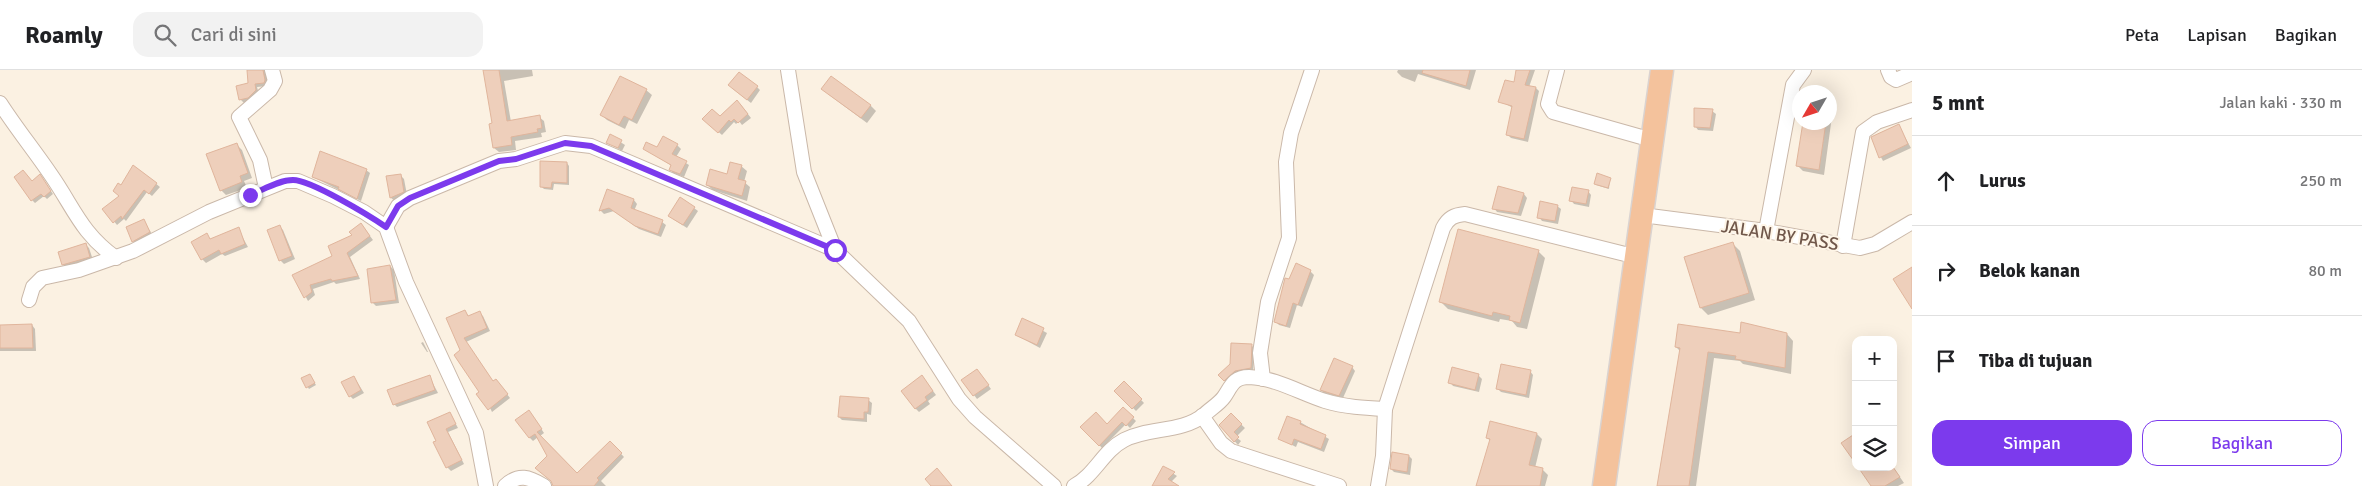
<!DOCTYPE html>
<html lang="id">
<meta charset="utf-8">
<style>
body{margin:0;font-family:Signika,sans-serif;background:#f2f2f2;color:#202124}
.controls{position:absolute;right:15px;bottom:15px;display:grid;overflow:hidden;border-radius:10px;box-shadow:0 5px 20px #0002}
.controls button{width:45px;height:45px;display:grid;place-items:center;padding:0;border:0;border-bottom:1px solid #e0e0e0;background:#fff;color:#202124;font:25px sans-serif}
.compass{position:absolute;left:1792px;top:15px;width:45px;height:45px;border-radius:50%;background:#fff;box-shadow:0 5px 20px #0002;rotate:231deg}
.stop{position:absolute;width:15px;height:15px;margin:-11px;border:4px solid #7c3aed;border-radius:50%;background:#fff}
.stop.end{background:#7c3aed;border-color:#fff;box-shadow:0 1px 5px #0008}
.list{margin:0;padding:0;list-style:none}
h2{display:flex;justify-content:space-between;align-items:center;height:65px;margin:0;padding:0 20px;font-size:21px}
h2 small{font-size:16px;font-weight:400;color:#757577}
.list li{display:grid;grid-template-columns:32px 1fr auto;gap:15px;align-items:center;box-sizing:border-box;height:90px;padding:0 20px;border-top:1px solid #e0e0e0}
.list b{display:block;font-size:19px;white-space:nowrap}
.list em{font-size:16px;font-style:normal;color:#757577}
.actions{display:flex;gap:10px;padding:15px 20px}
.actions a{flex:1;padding:11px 0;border:1px solid #7c3aed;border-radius:15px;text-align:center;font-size:18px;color:#7c3aed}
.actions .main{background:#7c3aed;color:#fff}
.icon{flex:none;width:28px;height:28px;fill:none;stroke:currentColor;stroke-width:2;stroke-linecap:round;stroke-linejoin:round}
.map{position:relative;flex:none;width:1912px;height:416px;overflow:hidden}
header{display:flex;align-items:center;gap:30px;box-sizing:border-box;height:70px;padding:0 25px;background:#fff;border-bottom:1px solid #e0e0e0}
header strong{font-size:24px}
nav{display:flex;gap:28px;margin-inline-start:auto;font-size:18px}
.search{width:350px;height:45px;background:#f2f2f2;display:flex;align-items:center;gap:12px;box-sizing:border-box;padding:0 18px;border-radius:15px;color:#757577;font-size:19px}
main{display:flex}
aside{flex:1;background:#fff}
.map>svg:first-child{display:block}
</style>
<header>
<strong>Roamly</strong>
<div class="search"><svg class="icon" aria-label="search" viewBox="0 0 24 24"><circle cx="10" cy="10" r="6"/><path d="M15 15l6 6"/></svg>Cari di sini</div>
<nav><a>Peta</a><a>Lapisan</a><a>Bagikan</a></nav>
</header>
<main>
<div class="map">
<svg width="1912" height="416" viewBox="0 0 1912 416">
<rect width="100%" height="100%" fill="#fbf1e2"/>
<g fill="#0003">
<path d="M248,0H266L268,14L267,16L257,17L259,24L251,31L244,33L240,29L249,14Z"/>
<path d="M484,0H532L533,6L504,11L511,52L539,47L544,51L546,62L541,63L542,67L515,71L516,80L499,82L494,78L493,54Z"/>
<path d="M1398,0H1476L1470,20L1418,4L1415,12L1402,7L1397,2Z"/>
<path d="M1518,0H1535L1529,17L1536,18L1539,21L1528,72L1511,68L1507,64L1513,38L1500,31L1515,14Z"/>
<path d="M757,17L760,20L751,33L733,19Z"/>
<path d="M646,20L652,25L637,54L629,50L625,59L607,50L602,45Z"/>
<path d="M828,24L870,35L876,41L867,53Z"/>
<path d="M741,35L751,48L742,55L739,51L736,54L734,52L722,65L704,49L720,48Z"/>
<path d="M1830,35L1833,39L1824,105L1803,101L1798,96L1804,52H1830Z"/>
<path d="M1712,41L1716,44L1713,61L1698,60L1695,56Z"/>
<path d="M1898,55L1911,78L1883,91L1872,70L1878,64Z"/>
<path d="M611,66L625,75L622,81L607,72Z"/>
<path d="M236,74L242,80L252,108L244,111L247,118L226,125L221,120Z"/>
<path d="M677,75L681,79L676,87L689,95L684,107L673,103L670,99L672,96L645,79Z"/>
<path d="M567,93L569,96V115L554,114L553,120L544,119L541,116Z"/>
<path d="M134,96L160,117L152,126L147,122L126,151L124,149L117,155L104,139L120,126L121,116Z"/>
<path d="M741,96L747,101L744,112L750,117L747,131L713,120L707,115L727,106Z"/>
<path d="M366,100L370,103L361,131L313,107Z"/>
<path d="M400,105L404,109L407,125L395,131L391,128L388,107Z"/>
<path d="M42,108L53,124L47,129L44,126L35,133L32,130V113Z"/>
<path d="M1610,109L1609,119L1596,115Z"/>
<path d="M1499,117L1524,124L1527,128L1521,146L1497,142L1494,138Z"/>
<path d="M608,120L634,130L637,134L634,141L662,152L666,155L661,167L639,159L614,141L604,144L600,140Z"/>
<path d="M1588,121L1591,125L1589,137L1574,134L1571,130Z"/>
<path d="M1557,136L1561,139L1558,154L1542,151L1539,147Z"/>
<path d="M694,138L698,141L687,158L673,149Z"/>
<path d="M144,151L153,166L137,174L133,171Z"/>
<path d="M279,156L283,160L295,189L284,194L280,190Z"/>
<path d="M364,158L373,170L350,187L360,209L336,214L334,212L313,219L315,225L308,231L294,205L334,186Z"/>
<path d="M238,159L248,177L225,186L222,184L206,193L202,189L206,165L211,170Z"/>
<path d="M85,174L89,178L93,190L66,198L63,194Z"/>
<path d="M1733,174L1740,181L1755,230L1708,245L1701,238Z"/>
<path d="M1538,181L1545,188L1527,259L1517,257L1512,251L1500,249L1499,252L1448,239L1441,232Z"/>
<path d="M390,196L394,200L399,233L376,236L372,232Z"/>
<path d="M1310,201L1314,205L1302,237L1297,235L1290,258L1279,255L1275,251L1289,211Z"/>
<path d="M465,241L469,247L479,243L483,246L490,261L466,272L493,312L499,314L510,328L492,342L462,281Z"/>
<path d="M1023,250L1047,263L1040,278L1016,265Z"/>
<path d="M0,255H32L35,259L36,281H0Z"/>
<path d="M1741,264H1787L1793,271L1791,304L1743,294L1740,291L1714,288L1696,416H1658L1680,281L1676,277Z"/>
<path d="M423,272L428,282H427L421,273Z"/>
<path d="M1251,275L1254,278L1253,301L1227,313L1220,305Z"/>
<path d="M1352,297L1355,301L1343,328L1324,323L1321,320Z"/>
<path d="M1530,301L1533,305L1529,328L1501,322L1498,319Z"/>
<path d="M980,304L991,319L977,329L974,325Z"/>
<path d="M1478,305L1482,309L1479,322L1453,316L1450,312Z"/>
<path d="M429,306L438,323L397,337L394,334Z"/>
<path d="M311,307L316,315L309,319L303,309Z"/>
<path d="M354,307L364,323L353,329L350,326Z"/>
<path d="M925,310L936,325L928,331L930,334L919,342L915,338Z"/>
<path d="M1124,312L1144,333L1136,341L1116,321Z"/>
<path d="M868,330L872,333L871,345L867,344V352L842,350L839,347Z"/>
<path d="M1123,338L1136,351L1130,358L1126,354L1102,378L1082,357L1107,356Z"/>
<path d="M450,343L458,358L448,362L464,394L451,401L447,397L437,372Z"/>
<path d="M532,345L544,363L540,366L578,404L610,372L624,387L601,411L606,416H564L538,367L533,371L529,367Z"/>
<path d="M1231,345L1245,358L1236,367L1241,371L1238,375L1221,356Z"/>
<path d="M1300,352L1329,369L1324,382L1298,372L1296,377L1280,369Z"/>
<path d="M1537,364L1542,369L1535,398L1542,399L1548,405L1545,416H1478L1491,371L1487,368Z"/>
<path d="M1409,386L1412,389L1410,405L1394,402L1391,399Z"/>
<path d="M1163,397L1177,406L1171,412L1176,416H1154Z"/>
<path d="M1893,397L1904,413L1898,416H1873Z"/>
</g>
<g fill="#eecfbb" stroke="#e0b59c">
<path d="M247,0H263L265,10L264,13L255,14L256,20L248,28L239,30L236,16L248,13Z"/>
<path d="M483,0H499L507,51L540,45L542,58L537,59L538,62L511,67L512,75L493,78L489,54L492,53Z"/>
<path d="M1423,0H1470L1466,16L1422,3Z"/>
<path d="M1516,0H1530L1525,15L1536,17L1524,69L1506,65L1512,36L1498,32L1505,10L1514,12Z"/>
<path d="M739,2L758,16L747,30L728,15Z"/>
<path d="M620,6L647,19L632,50L624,46L619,55L600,45Z"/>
<path d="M831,6L871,35L861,48L821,19Z"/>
<path d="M737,30L748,44L738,53L734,49L731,52L729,50L718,63L702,49L712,39L720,46Z"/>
<path d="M1694,38L1713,39L1710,58L1694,57Z"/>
<path d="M1803,52H1826L1819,100L1796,96Z"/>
<path d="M1899,54L1908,74L1879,88L1871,67Z"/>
<path d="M610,64L622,70L618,78L606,73Z"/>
<path d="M663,66L678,74L672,84L687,91L680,104L669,100L671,95L643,79L646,72L657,77Z"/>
<path d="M237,73L248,103L240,106L242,112L220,121L206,84Z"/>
<path d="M320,81L367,99L357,129L338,119L339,117L312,107Z"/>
<path d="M540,91L567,92V113L552,112L551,118L540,117Z"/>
<path d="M730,92L742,95L738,109L746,111L742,126L706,115L710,99L727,104Z"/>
<path d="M133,95L157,113L149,124L144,120L122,149L121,146L113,153L102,139L119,126L113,121L118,113L121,115Z"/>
<path d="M23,100L32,111L40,104L51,121L44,127L41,124L31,131L14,107Z"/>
<path d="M1597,103L1611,108L1608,118L1594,114Z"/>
<path d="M401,104L404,122L390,128L386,106Z"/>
<path d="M1498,116L1524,123L1518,143L1492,139Z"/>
<path d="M1572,117L1589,120L1586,134L1569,131Z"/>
<path d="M607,119L634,129L631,138L663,150L658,164L635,156L609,138L599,141Z"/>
<path d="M680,127L695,137L683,155L668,146Z"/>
<path d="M1540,131L1558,135L1555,151L1537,148Z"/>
<path d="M144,149L150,162L132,172L126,157Z"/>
<path d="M361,153L370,166L347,183L358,206L332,211L331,209L310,215L312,222L304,228L292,205L332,186L328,176L352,165L349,162Z"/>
<path d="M280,155L292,186L279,191L267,160Z"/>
<path d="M239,157L245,174L221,184L219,180L201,190L191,172L207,163L210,169Z"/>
<path d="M1458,159L1539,180L1520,253L1509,250L1510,246L1493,242L1492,246L1439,232Z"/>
<path d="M1733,172L1749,223L1700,238L1684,187Z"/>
<path d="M86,173L90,187L62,195L58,182Z"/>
<path d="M1296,193L1311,200L1298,235L1293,233L1286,256L1274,252L1285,208L1289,209Z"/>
<path d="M390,195L396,230L371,233L367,199Z"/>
<path d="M1912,197V239L1893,209Z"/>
<path d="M465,240L468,246L480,241L487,258L464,268L493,311L496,309L508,324L488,340L476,324L479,322L454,285L460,280L446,248Z"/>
<path d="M1022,248L1044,258L1037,275L1015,265Z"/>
<path d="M1741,252L1787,263L1785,298L1735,289L1736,286L1708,282L1689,416H1657L1680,278L1675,277L1678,254L1740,263Z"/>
<path d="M32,254L33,278H0V255Z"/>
<path d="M1231,273L1252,274L1251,298L1235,301L1224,311L1218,305L1230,294Z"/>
<path d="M1334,288L1353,296L1339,326L1320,320Z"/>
<path d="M1501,294L1531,300L1526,325L1496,319Z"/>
<path d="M1452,297L1479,304L1475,320L1448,313Z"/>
<path d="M977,299L989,315L973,326L961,310Z"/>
<path d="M310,304L315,313L306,318L301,308Z"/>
<path d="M430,305L435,320L393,335L387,320Z"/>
<path d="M922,305L933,321L925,327L927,330L915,339L901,321Z"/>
<path d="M354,306L361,320L349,327L341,312Z"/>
<path d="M1124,311L1142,329L1132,339L1114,321Z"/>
<path d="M840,326L869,328L868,342H864V349L838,347Z"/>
<path d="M1123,337L1134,347L1126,356L1122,352L1099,376L1080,357L1096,342L1107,354Z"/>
<path d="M529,340L542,359L537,362L577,403L610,371L622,383L597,408L599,410L594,416H553L551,411L535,398L547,386L535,364L529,368L515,350Z"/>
<path d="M450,342L456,354L446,359L462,390L446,398L433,372L436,371L427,352Z"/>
<path d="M1231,343L1242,354L1234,362L1239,367L1234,372L1219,355Z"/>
<path d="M1287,346L1301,351L1300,354L1326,365L1321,379L1294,369L1292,375L1278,369Z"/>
<path d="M1490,351L1537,363L1529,395L1543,398L1540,416H1476L1490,369L1486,368Z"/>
<path d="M1856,363V394L1841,373Z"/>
<path d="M1392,382L1409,385L1407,402L1390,399Z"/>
<path d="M1163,396L1175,402L1168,409L1179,416H1152Z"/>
<path d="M1858,397H1893L1900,407L1885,416H1871Z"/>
<path d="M937,398L952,416H931L925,409Z"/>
</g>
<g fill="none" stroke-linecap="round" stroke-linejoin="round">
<g stroke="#cab8a9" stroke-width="16">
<g id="minor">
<path d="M788,0L804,102L835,180L909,251L959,329L975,347L1054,416"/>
<path d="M1557,0L1548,34L1553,42L1652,70"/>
<path d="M1888,0L1891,7L1896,10L1912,3"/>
<path d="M0,33C16,58 34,80 51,105C74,138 81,163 116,188"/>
<path d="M266,118L260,90L239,47L270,20L275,11L272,0"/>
<path d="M1642,145L1766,161L1860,178L1875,174L1912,152"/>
<path d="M386,157L398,136L410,128L499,91L516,89L565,73L591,76L835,180"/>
<path d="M1766,161L1793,15L1804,0"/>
<path d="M1843,176L1863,62L1877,52L1912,40"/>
<path d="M29,230L33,217L42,208L79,200L133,181L209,142L285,111H298L333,126L364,142L386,157L406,212L476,363L486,416"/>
<path d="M1263,309L1260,283L1268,232L1289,168L1286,92L1291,63L1312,0"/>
<path d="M1202,346L1221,373L1231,381L1339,416"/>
<path d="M505,416C519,403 529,407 544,416"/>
<path d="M1074,416C1095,405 1103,381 1124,370C1149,357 1181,363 1204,345C1210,339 1219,334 1224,327C1231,317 1233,307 1249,307C1276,308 1300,323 1325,331C1345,337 1365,338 1385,339"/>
<path d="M1378,416L1383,386L1385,339L1443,158C1448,148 1454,145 1465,144L1637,187"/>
</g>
</g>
<g stroke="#dad3d0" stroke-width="25">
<path id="trunk" d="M1604,416L1662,0"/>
</g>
<use href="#minor" stroke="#fff" stroke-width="14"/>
<use href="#trunk" stroke="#f4c29c" stroke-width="22"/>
</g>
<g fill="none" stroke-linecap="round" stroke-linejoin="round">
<path stroke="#7c3aed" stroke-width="6" d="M250,125C263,120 279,110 293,110C311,110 370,146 386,157L398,136L410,128L499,91L516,89L565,73L591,76L835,180"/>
</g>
<g text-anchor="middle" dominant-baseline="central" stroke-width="4" stroke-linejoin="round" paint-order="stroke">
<g font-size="18" fill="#70574a" stroke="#fef5e7">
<text transform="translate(1780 165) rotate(9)">JALAN BY PASS</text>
</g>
</g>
</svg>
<div class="controls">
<button>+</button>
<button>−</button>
<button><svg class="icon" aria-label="layers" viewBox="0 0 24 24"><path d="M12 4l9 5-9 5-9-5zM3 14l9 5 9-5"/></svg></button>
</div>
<svg class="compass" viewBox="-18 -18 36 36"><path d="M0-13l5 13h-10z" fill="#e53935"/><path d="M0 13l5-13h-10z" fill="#757577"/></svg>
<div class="stop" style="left:835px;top:180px"></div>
<div class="stop end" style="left:250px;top:125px"></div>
</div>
<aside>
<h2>5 mnt<small>Jalan kaki · 330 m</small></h2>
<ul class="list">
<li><svg class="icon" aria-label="ahead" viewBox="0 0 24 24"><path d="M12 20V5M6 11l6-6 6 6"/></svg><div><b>Lurus</b></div><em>250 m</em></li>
<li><svg class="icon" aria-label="right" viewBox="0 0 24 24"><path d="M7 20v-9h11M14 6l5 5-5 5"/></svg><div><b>Belok kanan</b></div><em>80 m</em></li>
<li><svg class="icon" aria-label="arrive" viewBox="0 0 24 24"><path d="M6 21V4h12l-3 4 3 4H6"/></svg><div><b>Tiba di tujuan</b></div></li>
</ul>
<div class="actions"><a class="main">Simpan</a><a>Bagikan</a></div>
</aside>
</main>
